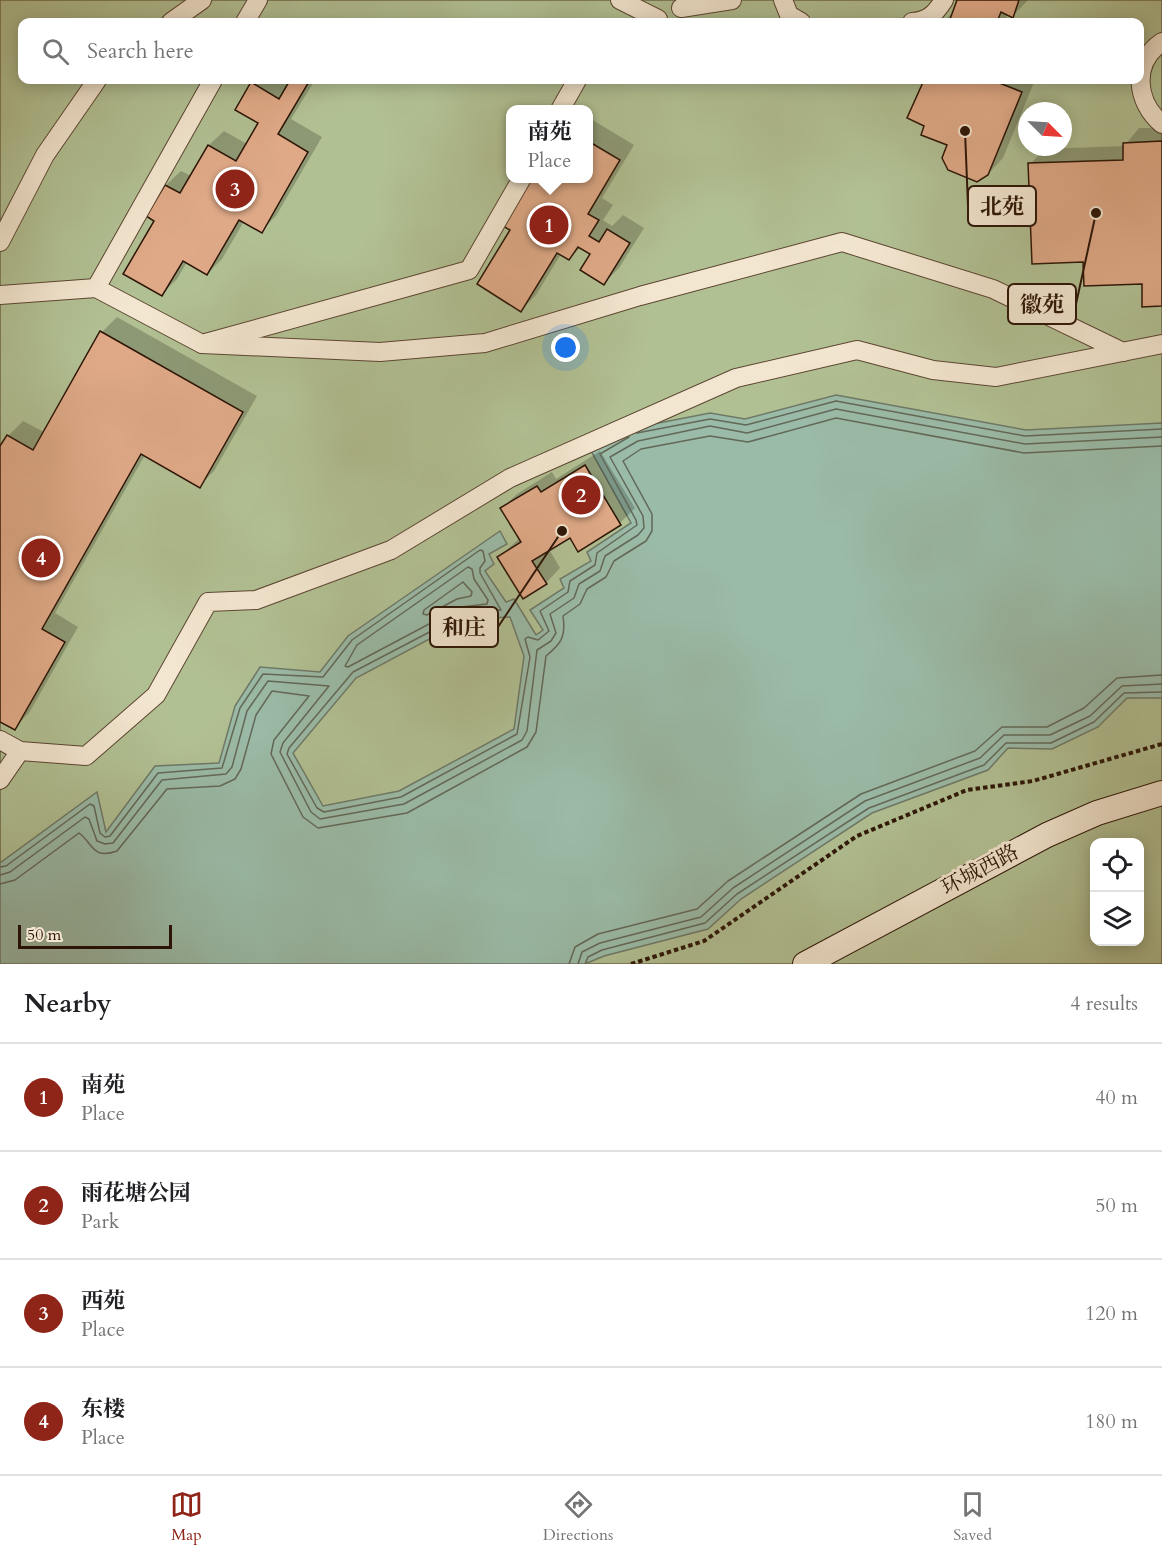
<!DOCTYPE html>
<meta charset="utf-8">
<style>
body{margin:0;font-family:Cardo,"Noto Serif SC",serif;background:#f2f2f2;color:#202124}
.controls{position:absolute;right:18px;bottom:18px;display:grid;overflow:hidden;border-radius:12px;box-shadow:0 3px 15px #0003}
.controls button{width:54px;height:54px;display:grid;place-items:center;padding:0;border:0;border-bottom:2px solid #e0e0e0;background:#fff;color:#202124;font:30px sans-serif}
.compass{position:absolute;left:1018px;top:102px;width:54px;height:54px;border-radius:50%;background:#fff;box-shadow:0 3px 15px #0003;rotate:114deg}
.scale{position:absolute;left:18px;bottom:15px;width:154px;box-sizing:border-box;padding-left:6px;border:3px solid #2c1506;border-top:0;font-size:16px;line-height:21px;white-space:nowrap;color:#2c1506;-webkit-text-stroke:4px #f3e6d0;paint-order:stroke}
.you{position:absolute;left:566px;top:348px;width:21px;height:21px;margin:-15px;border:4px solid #fff;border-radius:50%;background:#1a73e8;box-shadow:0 0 0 9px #1a73e833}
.badge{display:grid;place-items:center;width:39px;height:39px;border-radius:50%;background:#8f2418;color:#fff;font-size:20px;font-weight:700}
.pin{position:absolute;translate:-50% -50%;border:3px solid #fff;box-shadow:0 2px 6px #0006}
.popup{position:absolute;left:506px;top:105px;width:87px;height:78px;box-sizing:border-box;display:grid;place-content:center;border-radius:12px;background:#fff;filter:drop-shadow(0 2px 4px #0005);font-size:20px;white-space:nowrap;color:#757577}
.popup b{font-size:22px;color:#202124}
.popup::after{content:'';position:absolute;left:50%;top:100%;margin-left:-12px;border:12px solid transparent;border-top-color:#fff}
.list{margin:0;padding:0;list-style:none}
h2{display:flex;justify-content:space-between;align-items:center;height:78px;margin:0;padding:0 24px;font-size:26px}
h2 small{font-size:20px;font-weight:400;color:#757577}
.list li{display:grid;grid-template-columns:39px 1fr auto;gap:18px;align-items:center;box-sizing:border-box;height:108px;padding:0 24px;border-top:2px solid #e0e0e0}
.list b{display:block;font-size:22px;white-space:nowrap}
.list p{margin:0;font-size:20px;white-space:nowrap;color:#757577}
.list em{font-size:20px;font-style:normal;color:#757577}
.icon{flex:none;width:33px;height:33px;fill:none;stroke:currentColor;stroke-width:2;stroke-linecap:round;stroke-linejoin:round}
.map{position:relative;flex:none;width:1162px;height:964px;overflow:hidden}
.search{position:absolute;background:#fff;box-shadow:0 3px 15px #0003;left:18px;right:18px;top:18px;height:66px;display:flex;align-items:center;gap:15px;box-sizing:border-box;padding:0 21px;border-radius:12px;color:#757577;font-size:22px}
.sheet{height:510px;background:#fff}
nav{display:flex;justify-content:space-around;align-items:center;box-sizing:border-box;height:84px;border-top:2px solid #e0e0e0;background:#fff;font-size:16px;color:#757577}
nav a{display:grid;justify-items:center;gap:3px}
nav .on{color:#8f2418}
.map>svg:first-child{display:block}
</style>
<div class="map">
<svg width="1162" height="964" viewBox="0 0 1162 964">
<rect width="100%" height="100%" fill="#edd9b6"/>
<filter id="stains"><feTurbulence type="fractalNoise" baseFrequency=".00333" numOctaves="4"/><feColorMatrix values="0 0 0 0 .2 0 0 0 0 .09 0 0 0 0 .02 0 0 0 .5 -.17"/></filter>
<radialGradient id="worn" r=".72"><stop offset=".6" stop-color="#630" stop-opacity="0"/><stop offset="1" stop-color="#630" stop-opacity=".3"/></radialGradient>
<path fill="#b1c093" stroke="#6e6a4c" stroke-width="1.5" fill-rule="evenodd" d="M0,0H1162V964H0ZM22,22H1140V80H22ZM510,110H588V178H510ZM1027,111H1063V147H1027ZM1094,843H1140V942H1094Z"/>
<path fill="#9abba8" stroke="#6e7967" stroke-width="1.5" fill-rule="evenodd" d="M836,395L1026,430L1162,423V698H1127L1098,727L1052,749L1008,748L988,770L872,813L741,899L708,929L604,956L585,964H0V863L97,792L106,832L155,766L219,763L235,706L260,667L320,672L348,636L500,531L507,544L489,554L494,564L485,571L506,602L514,599L536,635L543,630L530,610L564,588L560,579L591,561L587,552L631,523L590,449L633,428L710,413L745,419ZM510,617L524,656L514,729L399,791L323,806L293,753L356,678L467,619Z"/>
<g fill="#0003">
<path d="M958,0H1028L1012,17L1008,14L1004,22H942L955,11Z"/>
<path d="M256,80H286L291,82L292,80H315L291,119L322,137L276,216L261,231L244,221L222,259L207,274L187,262L177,279L162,294L156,220L148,216L166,185L181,171L191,176L209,145L224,131L247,144L260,123L252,83Z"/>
<path d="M926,80H1035L1003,158L988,174L926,126L909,118Z"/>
<path d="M591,119L634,145L602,198L613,205L603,220L612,226L623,215L644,228L619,268L604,283L592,253L581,247L569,258L561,254L536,295L521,310L512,230L524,178H588V122Z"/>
<path d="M1139,128H1162V305L1143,282L1084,260L1030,164L1045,149L1124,146Z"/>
<path d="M117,317L257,396L214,471L199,486L145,455L55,613L78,627L29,713L14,728L0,720V449L8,436L23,421L44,432L102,332Z"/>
<path d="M600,451L635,508L620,523L578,549L570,536L549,549L560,568L546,583L499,557L520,538L502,508L517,494L552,472L556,479Z"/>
</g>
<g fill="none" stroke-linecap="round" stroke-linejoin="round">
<g stroke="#636857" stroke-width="1.5">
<path d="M637,433L710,419L746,425L836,401L1025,436L1162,429"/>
<path d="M468,567L472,569L474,579L488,600L487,604L461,607L348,667L345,666L357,645Z"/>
<path d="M463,582L472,592L471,596L457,599L427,615L423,614L424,610Z"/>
<path d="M0,867L6,866L90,804L94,806L100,833L105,837L110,836L158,773L222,768L240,708L263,674L323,677L352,640L480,550L483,551L485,561L480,568V573L501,610L464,614L353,672L289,748L287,754L317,808L324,812L401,797L517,734L530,657L525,639L528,637L538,640L549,631L540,611L568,592L570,581L595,565L597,553L637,525L636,520L600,454L629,437"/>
<path d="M0,875L10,872L85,817L89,819L97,841L105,844L113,843L162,780L226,774L232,767L247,711L268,681L329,686L283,743L280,752L311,812L320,819L404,804L522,740L527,731L537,650L551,641L556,633L550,614L574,598L579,584L600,571L605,556L638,535L644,528L643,516L610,457L638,441L710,426L747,433L836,409L1025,444L1162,437"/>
<path d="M0,884L15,880L79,833C93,843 92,860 117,851L167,789L220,786L235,779L241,769L256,715L272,691L309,696L274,740L271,754L303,817L318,828L407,813L527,747L536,732L546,656C562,643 566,636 563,616L580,604L587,589L606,577L614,561L646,541L652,531V514L623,461L641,449L710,436L748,442L836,418L1024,453L1162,446"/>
<path d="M569,964L575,947L598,934L697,909L728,881L861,794L975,751L1002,727H1047L1084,708L1117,678L1162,675"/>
<path d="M578,964L582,952L600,943L701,917L733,888L865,801L980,758L1004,735H1050L1090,716L1122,686L1162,684"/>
<path d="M585,964L588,957L602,950L705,923L737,894L869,808L984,765L1006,743H1051L1094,722L1124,693L1162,692"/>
</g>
</g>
<g fill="#dfa987" stroke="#2c1506" stroke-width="1.5">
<path d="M957,0H1019L1013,18L1001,12L997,22H949Z"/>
<path d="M290,80H310L278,134L308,152L262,233L239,220L207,275L183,261L162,296L123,274L154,221L146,216L165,185L180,193L208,145L236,161L258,123L235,110L251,82L279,99Z"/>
<path d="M924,80H998L997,82L1022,92L988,175L977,182L948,170L942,158L947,145L921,135L924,126L907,118Z"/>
<path d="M588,141L620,160L588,214L599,220L589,236L599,242L607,229L630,243L604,285L580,270L590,254L578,247L569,260L557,253L521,312L477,284L510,230L496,222L522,178H532L543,185L547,178H588Z"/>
<path d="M1162,141V306L1142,307V284L1084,286L1083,262L1032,264L1028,163L1123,160V143Z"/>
<path d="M100,331L243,412L200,488L141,454L42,629L65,642L15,730L0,722V446L7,435L33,450Z"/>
<path d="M585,465L621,525L578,552L570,538L532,561L547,584L523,599L497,557L521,542L500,508L537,486L541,492Z"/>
</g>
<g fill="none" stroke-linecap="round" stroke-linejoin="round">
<g stroke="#5c4632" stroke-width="20">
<g id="street">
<path d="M620,0L658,19"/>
<path d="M783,0L789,15L801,22"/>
<path d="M681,8L732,0"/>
<path d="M171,22L202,0"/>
<path d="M245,22L258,0"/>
<path d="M912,22C928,21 935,14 944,0"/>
<path d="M1162,42C1131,63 1136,102 1162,124"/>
<path d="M560,110L577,80"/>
<path d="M0,242L45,155L97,80"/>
<path d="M96,288L213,80"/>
<path d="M0,295L96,288L202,344L469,270L522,178"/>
<path d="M202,344L380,352L485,343L640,296L842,242L993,289L1123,352"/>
<path d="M0,740L20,751L86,756L156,695L208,602L256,600L391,550L510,478L736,378L857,350L933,370L996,377L1162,344"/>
<path d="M0,780L20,751"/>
</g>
</g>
<g stroke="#2c1506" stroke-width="26">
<path id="secondary" d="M805,964L1047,835L1097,813L1162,793"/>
</g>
<path stroke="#2c1506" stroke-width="4" stroke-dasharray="4.5 3" stroke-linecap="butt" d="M631,964L704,941L857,836L967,790L1033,781L1162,744"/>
<use href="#street" stroke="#f3e6d0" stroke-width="18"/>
<use href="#secondary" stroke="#f3e6d0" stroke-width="24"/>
</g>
<g text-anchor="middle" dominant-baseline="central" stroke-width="6" stroke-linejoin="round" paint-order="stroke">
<g font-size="21" fill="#2c1506" stroke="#f3e6d0">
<text transform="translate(980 870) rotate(-28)">环城西路</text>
</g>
</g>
<path fill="none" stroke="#2c1506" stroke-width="2" d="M965 131L968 206M1096 213L1076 304M562 531L498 627"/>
<g fill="#2c1506" stroke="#f3e6d0" stroke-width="2">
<circle cx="965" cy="131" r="6"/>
<circle cx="1096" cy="213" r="6"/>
<circle cx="562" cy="531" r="6"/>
</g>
<g fill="#f3e6d0" stroke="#2c1506" stroke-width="2">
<rect x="968" y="186" width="68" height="40" rx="6"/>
<rect x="1008" y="284" width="68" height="40" rx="6"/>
<rect x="430" y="607" width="68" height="40" rx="6"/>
</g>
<g font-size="22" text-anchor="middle" font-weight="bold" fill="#2c1506">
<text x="1002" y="214">北苑</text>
<text x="1042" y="312">徽苑</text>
<text x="464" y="635">和庄</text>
</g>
<rect width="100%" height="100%" filter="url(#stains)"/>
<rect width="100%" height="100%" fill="url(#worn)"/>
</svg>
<div class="controls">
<button><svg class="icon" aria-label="locate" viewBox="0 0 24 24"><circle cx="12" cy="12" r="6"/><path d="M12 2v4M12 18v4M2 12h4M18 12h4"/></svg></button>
<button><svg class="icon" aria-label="layers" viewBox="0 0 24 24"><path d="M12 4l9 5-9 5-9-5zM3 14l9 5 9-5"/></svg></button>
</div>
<svg class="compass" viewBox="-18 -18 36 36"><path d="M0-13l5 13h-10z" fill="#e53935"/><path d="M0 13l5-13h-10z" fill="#757577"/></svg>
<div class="scale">50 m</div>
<div class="you"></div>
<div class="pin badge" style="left:549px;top:225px">1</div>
<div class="popup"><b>南苑</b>Place</div>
<div class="pin badge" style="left:581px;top:495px">2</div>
<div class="pin badge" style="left:235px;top:189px">3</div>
<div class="pin badge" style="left:41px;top:558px">4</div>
<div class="search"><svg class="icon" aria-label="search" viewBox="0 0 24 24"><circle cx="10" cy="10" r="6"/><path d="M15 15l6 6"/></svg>Search here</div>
</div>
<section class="sheet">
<h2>Nearby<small>4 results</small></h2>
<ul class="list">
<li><span class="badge">1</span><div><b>南苑</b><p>Place</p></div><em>40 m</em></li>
<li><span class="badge">2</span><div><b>雨花塘公园</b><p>Park</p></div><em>50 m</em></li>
<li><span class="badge">3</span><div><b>西苑</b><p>Place</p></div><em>120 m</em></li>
<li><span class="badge">4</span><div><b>东楼</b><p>Place</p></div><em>180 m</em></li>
</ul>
</section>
<nav>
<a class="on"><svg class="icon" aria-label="map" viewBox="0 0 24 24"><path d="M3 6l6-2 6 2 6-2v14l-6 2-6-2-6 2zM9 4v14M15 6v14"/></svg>Map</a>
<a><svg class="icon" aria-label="directions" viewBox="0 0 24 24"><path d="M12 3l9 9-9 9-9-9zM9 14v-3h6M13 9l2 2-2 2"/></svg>Directions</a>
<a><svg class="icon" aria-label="saved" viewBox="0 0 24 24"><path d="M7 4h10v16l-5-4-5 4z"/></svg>Saved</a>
</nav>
